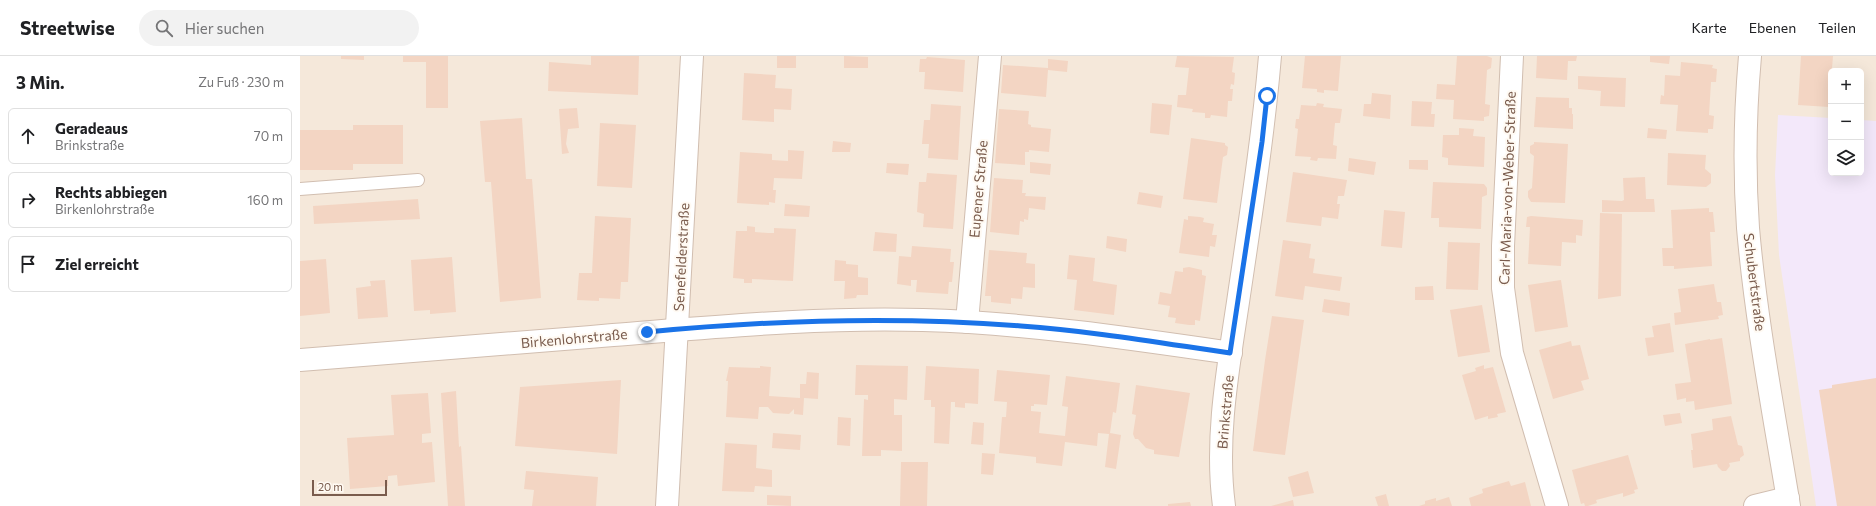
<!DOCTYPE html>
<html lang="de">
<meta charset="utf-8">
<style>
body{margin:0;font-family:Commissioner,sans-serif;background:#f2f2f2;color:#202124}
.controls{position:absolute;right:12px;top:12px;display:grid;overflow:hidden;border-radius:6px;box-shadow:0 4px 16px #0002}
.controls button{width:36px;height:36px;display:grid;place-items:center;padding:0;border:0;border-bottom:1px solid #e0e0e0;background:#fff;color:#202124;font:20px sans-serif}
.scale{position:absolute;left:12px;bottom:10px;width:75px;box-sizing:border-box;padding-left:4px;border:2px solid #7a5c4d;border-top:0;font-size:11px;line-height:14px;white-space:nowrap;color:#7a5c4d;-webkit-text-stroke:3px #fffaf3;paint-order:stroke}
.stop{position:absolute;width:12px;height:12px;margin:-9px;border:3px solid #1a73e8;border-radius:50%;background:#fff}
.stop.end{background:#1a73e8;border-color:#fff;box-shadow:0 1px 4px #0008}
.list{margin:0;padding:0;list-style:none}
h2{display:flex;justify-content:space-between;align-items:center;height:52px;margin:0;padding:0 16px;font-size:17px}
h2 small{font-size:13px;font-weight:400;color:#757577}
.list li{display:grid;grid-template-columns:26px 1fr auto;gap:12px;align-items:center;box-sizing:border-box;height:56px;margin:0 8px 8px;padding:0 8px;border:1px solid #e0e0e0;border-radius:6px}
.list b{display:block;font-size:15px;white-space:nowrap}
.list p{margin:0;font-size:13px;white-space:nowrap;color:#757577}
.list em{font-size:13px;font-style:normal;color:#757577}
.icon{flex:none;width:22px;height:22px;fill:none;stroke:currentColor;stroke-width:2;stroke-linecap:round;stroke-linejoin:round}
.map{position:relative;flex:none;width:1576px;height:450px;overflow:hidden}
header{display:flex;align-items:center;gap:24px;box-sizing:border-box;height:56px;padding:0 20px;background:#fff;border-bottom:1px solid #e0e0e0}
header strong{font-size:19px}
nav{display:flex;gap:22px;margin-inline-start:auto;font-size:14px}
.search{width:280px;height:36px;background:#f2f2f2;display:flex;align-items:center;gap:10px;box-sizing:border-box;padding:0 14px;border-radius:22px;color:#757577;font-size:15px}
main{display:flex}
aside{flex:1;background:#fff}
.map>svg:first-child{display:block}
</style>
<header>
<strong>Streetwise</strong>
<div class="search"><svg class="icon" aria-label="search" viewBox="0 0 24 24"><circle cx="10" cy="10" r="6"/><path d="M15 15l6 6"/></svg>Hier suchen</div>
<nav><a>Karte</a><a>Ebenen</a><a>Teilen</a></nav>
</header>
<main>
<aside>
<h2>3 Min.<small>Zu Fuß · 230 m</small></h2>
<ul class="list">
<li><svg class="icon" aria-label="ahead" viewBox="0 0 24 24"><path d="M12 20V5M6 11l6-6 6 6"/></svg><div><b>Geradeaus</b><p>Brinkstraße</p></div><em>70 m</em></li>
<li><svg class="icon" aria-label="right" viewBox="0 0 24 24"><path d="M7 20v-9h11M14 6l5 5-5 5"/></svg><div><b>Rechts abbiegen</b><p>Birkenlohrstraße</p></div><em>160 m</em></li>
<li><svg class="icon" aria-label="arrive" viewBox="0 0 24 24"><path d="M6 21V4h12l-3 4 3 4H6"/></svg><div><b>Ziel erreicht</b></div></li>
</ul>
</aside>
<div class="map">
<svg width="1576" height="450" viewBox="0 0 1576 450">
<rect width="100%" height="100%" fill="#fdf6ec"/>
<path fill="#f5e8da" fill-rule="evenodd" d="M0,0H1576V450H0ZM1531,15H1561V117H1531Z"/>
<path fill="#f3e8fa" d="M1478,59L1531,62V117H1561V64L1576,65V450H1516L1479,199L1475,119Z"/>
<g fill="#f3d5c3">
<path d="M41,0H64V4L41,3Z"/>
<path d="M103,0H148V52H126V6H103Z"/>
<path d="M291,0H339L338,39L248,35L249,6L291,9Z"/>
<rect x="477" y="0" width="19" height="12"/>
<path d="M544,0L568,1V12H544Z"/>
<path d="M877,0L934,1L932,16L935,17L934,29L931,28L930,33H933L932,45H928L927,61L911,59L910,62H905V57L892,56L893,53L877,51L878,39H886L889,12L875,11Z"/>
<path d="M1005,0H1041L1038,35L1024,34V37L1017,36V33L1002,32Z"/>
<path d="M1157,0H1187L1192,2L1191,12L1187,14L1185,48L1190,49L1189,60L1184,61V65L1153,63L1154,44L1136,43L1137,28L1155,29Z"/>
<path d="M1237,0H1277L1276,5H1268L1267,24L1236,22Z"/>
<path d="M1350,0H1370L1369,8L1350,6Z"/>
<path d="M1501,0H1533L1529,51L1498,49Z"/>
<path d="M627,1L665,4L663,36L624,33L625,16H619L620,3H626Z"/>
<path d="M748,3L768,5L767,16L748,14L746,41L701,37L703,9L748,12Z"/>
<path d="M1381,6L1413,9L1412,12L1417,13L1416,26H1411L1409,59L1414,60L1413,73H1408V77L1376,75L1378,49L1360,48L1361,39L1364,40L1365,19L1380,20Z"/>
<path d="M444,17L476,19L475,32L492,33L491,54L474,53V66L442,64Z"/>
<path d="M1278,20L1326,22L1325,51L1300,50L1301,35L1278,33Z"/>
<path d="M1072,37L1091,39L1090,63L1063,60L1064,48H1071Z"/>
<path d="M1236,41L1269,42V52H1272V58H1273V73L1234,71Z"/>
<path d="M1112,45L1132,46L1131,58H1135L1134,71L1111,70Z"/>
<path d="M852,47L872,49L869,79L850,77Z"/>
<path d="M1017,47L1024,48L1023,51L1042,53L1040,67H1035L1033,89L1037,90L1036,103L1018,102L1017,105L1010,104L1011,101L995,100L998,73L995,72L996,63H999L1001,49L1016,50Z"/>
<path d="M631,48L661,50L658,104L628,102L629,88H622L624,64H630Z"/>
<path d="M277,52L279,72L268,73L266,88L269,97L262,98L259,53Z"/>
<path d="M699,53L729,55L728,68L731,69V71L751,73L749,96L729,94V96H725V109L695,107Z"/>
<path d="M222,62L226,123H232L241,242L200,246L191,126H185L180,65Z"/>
<path d="M300,67L336,69L332,132L297,130Z"/>
<path d="M53,69H103V108H53V114H0V74H53Z"/>
<path d="M1159,72L1174,73L1173,80L1185,81L1184,111L1148,109V102L1142,101L1143,79H1159Z"/>
<path d="M1348,72L1367,74L1366,83L1347,82Z"/>
<path d="M891,82L925,87V89L928,91L927,99L923,101L917,147L883,143Z"/>
<path d="M533,85L551,87L550,96H532Z"/>
<path d="M1234,86L1268,88L1265,147L1231,146L1228,141V135L1232,132L1234,100L1230,97V90L1234,88Z"/>
<path d="M488,94L504,95L502,123L474,122L473,134H476L475,147L469,146V149L437,147L440,96L472,98V104L488,105Z"/>
<path d="M1368,97L1406,99L1405,113L1411,118V127L1406,131L1367,129Z"/>
<path d="M1049,102L1076,106L1074,119L1048,115Z"/>
<path d="M1109,104H1128V114L1109,113Z"/>
<path d="M730,106L751,108L750,119L730,117Z"/>
<path d="M587,107L609,108L608,119L586,117Z"/>
<path d="M993,116L1047,124L1044,140H1038L1037,148H1040L1038,163L1022,161L1021,170L986,166Z"/>
<path d="M627,117L657,119L653,173L623,171L624,158L617,156L619,126H626Z"/>
<path d="M1345,121L1346,143H1354L1355,156H1302V144L1322,145L1324,144L1323,122Z"/>
<path d="M694,122L723,124L722,137H726L725,140L746,141L745,154L729,152L728,164L724,163V166L720,165L719,179L690,176Z"/>
<path d="M1133,126L1184,128L1187,132V139L1182,141L1181,173L1139,171V162H1131Z"/>
<path d="M839,136L863,140L861,152L837,148Z"/>
<path d="M118,143L120,163L14,168L13,150Z"/>
<path d="M485,148L510,150L509,161L484,160Z"/>
<path d="M1409,152V156H1413L1415,176H1410L1412,210L1374,213V210H1363L1362,192H1373L1371,154Z"/>
<path d="M1084,154L1105,156L1102,192L1081,190Z"/>
<path d="M1300,157L1322,158L1321,240L1298,243Z"/>
<path d="M295,160L331,162L328,226H321L320,243L299,242V245L277,244L279,217H292Z"/>
<path d="M888,160L900,161L904,162L903,166L914,168L912,179H917L915,191L910,190L909,201L879,197L884,163L888,164Z"/>
<path d="M1231,160L1283,164L1282,180L1276,179V187L1262,186L1261,210L1228,208L1230,171H1226L1227,161Z"/>
<path d="M447,170L455,171V176L468,177H474V172L496,173L493,225L452,223V227H444V223L433,222L436,175H447Z"/>
<path d="M575,176L597,178L596,196L573,195Z"/>
<path d="M807,180L827,183L826,196L806,192Z"/>
<path d="M983,184L1011,188L1009,202L1015,203L1013,217L1042,221L1040,235L1005,230L1003,244L975,240Z"/>
<path d="M1148,186L1180,187L1178,234L1146,233Z"/>
<path d="M612,190L651,193L650,206H654L652,226H649L648,238L616,236L617,224H611V230L597,228L599,200L611,201Z"/>
<path d="M689,194L727,197L726,207L735,208V232L723,231L722,243L711,242V248L691,246V240H685Z"/>
<path d="M769,199L795,202L793,225L817,229L814,259L774,254L777,224L767,223Z"/>
<path d="M152,201L156,256L130,258V254L114,255L111,204Z"/>
<path d="M26,203L30,257L0,260V205Z"/>
<path d="M535,204L546,205V208L558,209V221L568,222V239H557L556,242L544,243L545,225H534Z"/>
<path d="M889,211L902,214V219L906,220L900,265L895,264V269H889L875,267L876,262L868,261L870,250L858,248L860,236L871,238L875,215L883,216V212Z"/>
<path d="M85,224L88,261L58,263L56,232L71,230L70,225Z"/>
<path d="M1261,224L1268,271L1235,276L1228,229Z"/>
<path d="M1414,228L1417,246H1421L1423,259L1418,260L1419,263L1375,269L1374,257L1381,256L1378,233Z"/>
<path d="M1133,230L1134,244H1115V231Z"/>
<path d="M1024,243L1050,247L1049,260L1022,256Z"/>
<path d="M1182,249L1190,296L1158,301L1150,254Z"/>
<path d="M972,260L1004,264L985,399L953,395L965,304Z"/>
<path d="M1370,267L1374,296L1348,300L1345,282L1354,281L1352,270Z"/>
<path d="M1422,282L1432,348L1395,354L1394,345L1386,346V342L1377,344L1375,328L1391,326L1385,288L1410,283V284Z"/>
<path d="M1271,285L1272,290L1280,289L1289,323L1281,325L1284,334L1253,343L1239,294Z"/>
<path d="M556,309L608,310L607,344L594,343V359H602V395L581,394V400H562L564,343L568,344V339H555Z"/>
<path d="M1184,309V313L1193,311L1206,356L1197,358L1198,361L1188,363V360L1175,364L1162,319L1176,315L1175,312Z"/>
<path d="M460,310L471,311L469,340L500,342V328H506L507,316L519,317L518,343L504,342L503,359L494,358V353L489,358L473,357L468,351H459L458,363L426,361L428,325H426L429,311L460,312Z"/>
<path d="M626,310L679,313L678,348L665,347V352L655,351V346H651L649,388L634,387L635,351H631V344H624Z"/>
<path d="M697,314L750,319L747,349L734,348V350H731V355L741,356L739,377L765,380L768,351L762,350L766,320L820,327L816,357L813,356L810,377L821,379L816,413L805,411L809,378L798,377L797,390L765,386L762,410L736,407V401L699,397L702,361H706L707,346L694,345Z"/>
<path d="M1576,322V450H1537L1519,334L1532,332V329Z"/>
<path d="M321,324L317,398L215,390L220,331Z"/>
<path d="M836,329L890,337L879,401L854,398V394L846,392L838,383H835L833,378L836,359L832,358Z"/>
<path d="M156,335L159,391L161,390L165,450H148L141,337Z"/>
<path d="M128,337L131,377L122,378V387L132,386L135,426L98,430L97,419L88,420V430L50,433L47,382L94,379L91,339Z"/>
<path d="M1380,357L1382,367L1365,370L1363,359Z"/>
<path d="M1431,360L1438,389L1442,390L1444,399L1440,402V405L1429,407L1430,410L1426,415H1422L1418,411L1417,408L1393,412L1391,394H1393L1391,378L1413,374L1412,363Z"/>
<path d="M538,361L551,362L550,390L537,389Z"/>
<path d="M673,366L684,367L683,389L671,388Z"/>
<path d="M473,377L501,379L500,394L472,392Z"/>
<path d="M425,387L457,389L456,412L472,414V431L455,430L454,436L422,435Z"/>
<path d="M682,397L695,398L693,419L681,418Z"/>
<path d="M1328,399L1338,433L1334,434L1335,437L1323,441V437L1296,444L1297,447L1288,450H1285L1284,447L1281,448L1272,414Z"/>
<path d="M601,406H628L627,450H600Z"/>
<path d="M226,415L298,421L296,450H232L234,434L224,433Z"/>
<path d="M1008,415L1014,437L993,441L988,421Z"/>
<path d="M1209,425L1211,430L1225,426L1231,450H1171L1169,442L1183,437L1182,433Z"/>
<path d="M1086,438L1089,450H1078L1075,441Z"/>
<path d="M467,439L491,440V450L467,449Z"/>
<path d="M1149,441L1152,450H1119L1125,448V445L1136,442V445Z"/>
<path d="M993,444L994,450H971Z"/>
<path d="M890,446L891,450H868V448Z"/>
</g>
<g fill="none" stroke-linecap="round" stroke-linejoin="round">
<g stroke="#d1beb0" stroke-width="14">
<path id="lane" d="M0,133L118,124"/>
</g>
<g stroke="#d1beb0" stroke-width="24">
<g id="street">
<path d="M1212,0L1203,190V232L1212,297L1257,450"/>
<path d="M1450,0C1445,57 1444,115 1448,172C1456,265 1474,358 1489,450"/>
<path d="M667,266L690,0"/>
<path d="M0,304C105,296 209,288 313,279C416,271 519,261 623,264C726,267 828,282 931,297"/>
<path d="M367,450L392,0"/>
<path d="M924,450C915,382 928,313 938,246C950,164 963,82 970,0"/>
<path d="M1455,450L1488,442"/>
</g>
</g>
<use href="#lane" stroke="#fff" stroke-width="12"/>
<use href="#street" stroke="#fff" stroke-width="22"/>
</g>
<g fill="none" stroke-linecap="round" stroke-linejoin="round">
<path stroke="#1a73e8" stroke-width="5" d="M347,276C471,264 596,260 721,270C791,275 861,287 930,297L962,86L967,40"/>
</g>
<g text-anchor="middle" dominant-baseline="central" stroke-width="4" stroke-linejoin="round" paint-order="stroke">
<g font-size="14" fill="#7a5c4d" stroke="#fffaf3">
<text transform="translate(1207 132) rotate(-88)">Carl-Maria-von-Weber-Straße</text>
<text transform="translate(678 133) rotate(-85)">Eupener Straße</text>
<text transform="translate(381 201) rotate(-87)">Senefelderstraße</text>
<text transform="translate(1455 226) rotate(83)">Schubertstraße</text>
<text transform="translate(274 282) rotate(-5)">Birkenlohrstraße</text>
<text transform="translate(925 356) rotate(-85)">Brinkstraße</text>
</g>
</g>
</svg>
<div class="controls">
<button>+</button>
<button>−</button>
<button><svg class="icon" aria-label="layers" viewBox="0 0 24 24"><path d="M12 4l9 5-9 5-9-5zM3 14l9 5 9-5"/></svg></button>
</div>
<div class="scale">20 m</div>
<div class="stop" style="left:967px;top:40px"></div>
<div class="stop end" style="left:347px;top:276px"></div>
</div>
</main>
